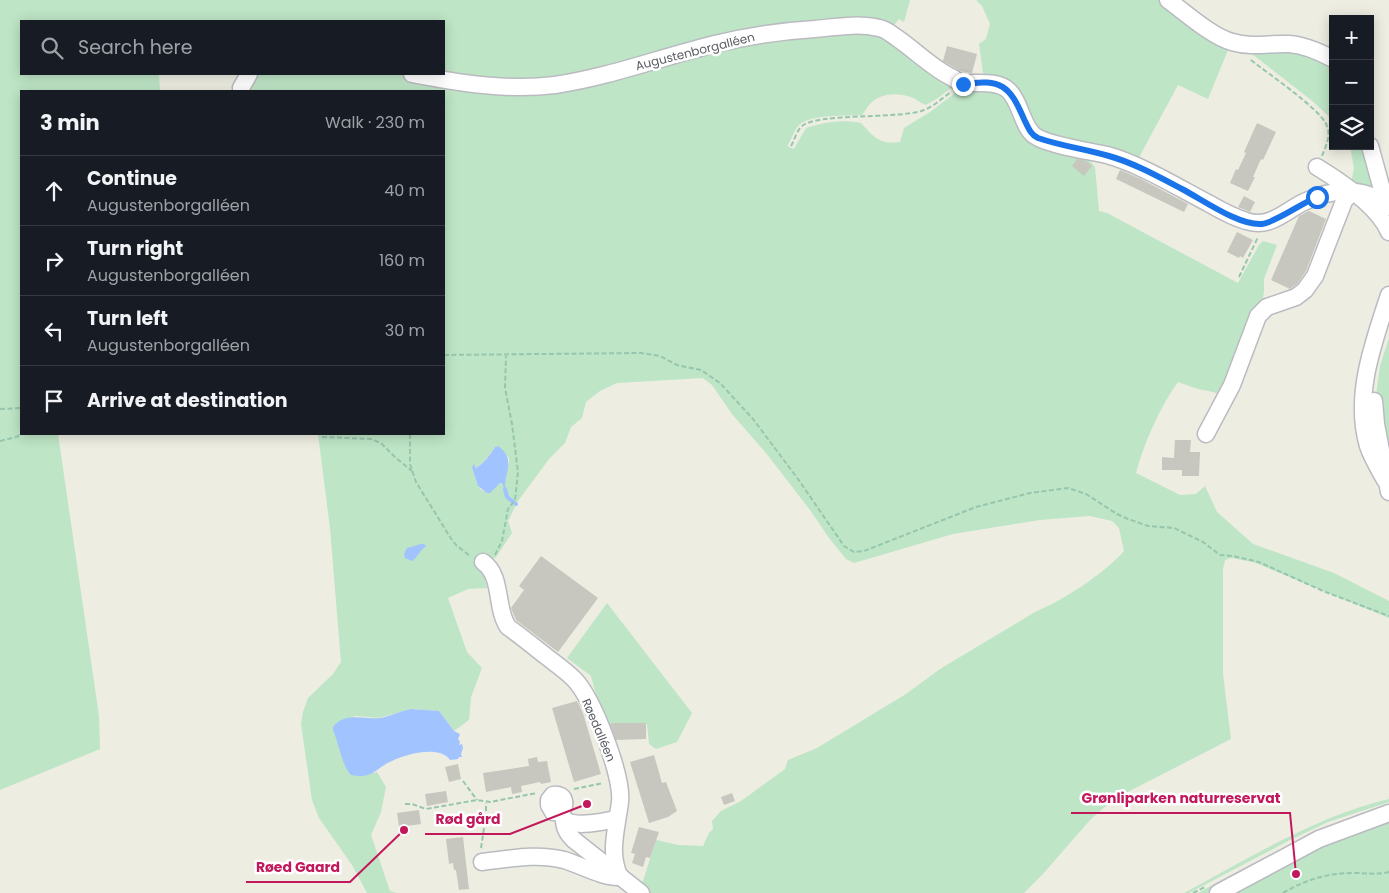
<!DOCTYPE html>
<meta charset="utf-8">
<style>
body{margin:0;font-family:Poppins,sans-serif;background:#20242c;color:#f1f3f6}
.controls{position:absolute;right:15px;top:15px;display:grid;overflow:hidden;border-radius:0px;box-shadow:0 2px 12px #0003}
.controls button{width:45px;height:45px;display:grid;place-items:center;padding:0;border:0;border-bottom:1px solid #363941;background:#171b24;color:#f1f3f6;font:25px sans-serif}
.stop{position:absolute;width:15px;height:15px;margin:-11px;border:4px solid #1a73e8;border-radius:50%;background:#fff}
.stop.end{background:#1a73e8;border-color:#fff;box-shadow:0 1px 5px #0008}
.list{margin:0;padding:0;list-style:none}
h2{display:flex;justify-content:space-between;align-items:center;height:65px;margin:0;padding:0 20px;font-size:21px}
h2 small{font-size:16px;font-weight:400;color:#9ea1a6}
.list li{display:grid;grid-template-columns:32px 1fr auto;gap:15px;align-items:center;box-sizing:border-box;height:70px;padding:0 20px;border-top:1px solid #363941}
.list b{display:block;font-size:19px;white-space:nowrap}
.list p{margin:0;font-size:16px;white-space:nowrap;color:#9ea1a6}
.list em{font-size:16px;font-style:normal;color:#9ea1a6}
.icon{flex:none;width:28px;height:28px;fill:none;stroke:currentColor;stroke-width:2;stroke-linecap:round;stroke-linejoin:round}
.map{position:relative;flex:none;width:1389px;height:893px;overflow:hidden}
.search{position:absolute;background:#171b24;box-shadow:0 2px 12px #0003;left:20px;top:20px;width:425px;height:55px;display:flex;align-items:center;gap:12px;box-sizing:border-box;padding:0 18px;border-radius:0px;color:#9ea1a6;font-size:19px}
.panel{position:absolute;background:#171b24;box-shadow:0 2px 12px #0003;left:20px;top:90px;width:425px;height:345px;border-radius:0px}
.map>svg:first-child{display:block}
</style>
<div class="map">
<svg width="1389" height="893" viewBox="0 0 1389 893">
<rect width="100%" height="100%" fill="#edede2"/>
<g fill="#bee5c6" fill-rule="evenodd">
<path d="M0,0H910L904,22L899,19L891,29L837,24L552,83L444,74V21H21V74H159L160,91H21V434H58L99,716L100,749L0,790Z"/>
<path d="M976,0H1164L1230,45L1208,99L1178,85L1136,163L1048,139L992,81L983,73L979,44L986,39L990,24L982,6Z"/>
<path d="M874,29L955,85L938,98L926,105C920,103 916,99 911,97C897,92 879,93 869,105C866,108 865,112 862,115C846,116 811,114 799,125C793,131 792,140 787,146L794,149L806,128C824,122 843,119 861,123C874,137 879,145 900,142L904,128L930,112L955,93L968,89L1003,91L1024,126L1082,152L1095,167L1099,211L1107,213L1238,283L1259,245L1263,241L1277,245L1264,279V292L1262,304L1220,395C1211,390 1204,391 1195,388C1189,386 1184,384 1178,382C1160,407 1144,443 1136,473L1180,495L1196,494L1205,486L1217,512L1253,544L1334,573L1389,601V618L1253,562L1231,558L1225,560L1223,569V674L1231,739L1114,799L1091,819L1042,875L1024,893H650L639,885L643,881L656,840L678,845L703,846L709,833L713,829L712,821L721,811L741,801L785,769L788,760L817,748L906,694L940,669L1035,612C1062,601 1105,573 1124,551L1119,528L1112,521L1090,516L1040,520L953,534L854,563L846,559L829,538L810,510L766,453L732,414L712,385L703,378L617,383L600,391L586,402L582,418L571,427L565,443L549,459L518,501L508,521L512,533L496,557L482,565L487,588L468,589L448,598L467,652L482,668L471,697L469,720L454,731L439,711L411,709L379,718L355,716L336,723C336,741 342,757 350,774L374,773L377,772L386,787L381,812L371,835L390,891L397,893H367L352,865L319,818L312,800L301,724L303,712L308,698L333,674L341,662L330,528L318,434H444V91H248L252,74H404L497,88L717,46ZM498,446L509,458V463L506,472L505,483H500L491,491L481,490L477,483L475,465L476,468C484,462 490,455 495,447Z"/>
<path d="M1286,46L1333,61V120L1311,100L1243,47Z"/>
<path d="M1350,146H1367L1379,192L1351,182L1354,168Z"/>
<path d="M1389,338V483L1376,395L1380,366Z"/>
<path d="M607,603L692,713L677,742L656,749L649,744L647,724L604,725L591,676L567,658Z"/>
<path d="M1389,799V802L1328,822L1288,841L1189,893H1184C1250,858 1316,816 1389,799Z"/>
<path d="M1375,810L1282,854L1208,893H1198C1256,862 1313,830 1375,810Z"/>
<path d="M1389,817V893H1226L1290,858Z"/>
</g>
<g fill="#a1c3ff">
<path d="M498,446C516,459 505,470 505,488H504L502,483H500L490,493H487L478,486L472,467L474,464L476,468C484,463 490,455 495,447Z"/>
<path d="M421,544H424L426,546C419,551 418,557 412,561L405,558L404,554L407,548Z"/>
<path d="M411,709L439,711L454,731L460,734L458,739L460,742L459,745L462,744L463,748L461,754L462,757H459L458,759L450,760C440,745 406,754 392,761C377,767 375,777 357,776C354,775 352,776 350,774C342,765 338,741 333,730V727C345,711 364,720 381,718C391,716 400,711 411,709Z"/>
</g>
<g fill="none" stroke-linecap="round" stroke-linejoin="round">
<path stroke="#a1c3ff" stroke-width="4" d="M505,489L507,497L516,504"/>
</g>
<g fill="#c8c7bf">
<path d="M947,46L977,54L972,73L960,71L943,61Z"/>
<path d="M1257,123L1276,132L1263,160L1261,159L1253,177H1255L1248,191L1230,183L1236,169L1238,170L1246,153L1244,152Z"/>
<path d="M1077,159L1086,161L1092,166L1084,176L1072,166Z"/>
<path d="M1120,170L1141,179L1188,204L1184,212L1116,179Z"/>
<path d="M1244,196L1255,202L1250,212L1238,207Z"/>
<path d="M1309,211L1326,219L1306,271L1298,283L1290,289L1271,280L1299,216Z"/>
<path d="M1237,232L1253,240L1243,258L1240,256L1239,258L1227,252Z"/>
<path d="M1175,440H1191L1190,452H1200L1199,476H1182V470H1162V457L1174,458Z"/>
<path d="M541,556L598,598L558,652L516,620L511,608L524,590L519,586Z"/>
<path d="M577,701L583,713L601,774L574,782L552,708Z"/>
<path d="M615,723H646V739L616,740L610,724Z"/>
<path d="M654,755L662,783L666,782L677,811L668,817L649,823L630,762Z"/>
<path d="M537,757L538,762L547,761L551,782L541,784L540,782L521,786L522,792L512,794L511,787L486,792L483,773L529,766L528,759Z"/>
<path d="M458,764L461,779L449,782L445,767Z"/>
<path d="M446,791L448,802L427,806L425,794Z"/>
<path d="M732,793L735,801L724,805L721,797Z"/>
<path d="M419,810L421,824L399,827L397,813Z"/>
<path d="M639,827L659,832L650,858L646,857L643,867L632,863L635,854L631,853Z"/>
<path d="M463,837L469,889L459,890L456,870H454L453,863L449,864L446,839Z"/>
</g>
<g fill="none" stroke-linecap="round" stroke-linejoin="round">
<g stroke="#babbc1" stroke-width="19">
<g id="minor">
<path d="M1168,0C1186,13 1211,36 1232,42C1252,48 1270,43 1289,44C1304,45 1320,52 1333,59"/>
<path d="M412,74C458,83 508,91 555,85C609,77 662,57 715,44C748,36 781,31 815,29C836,27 858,23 879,28C886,29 891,34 897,38C916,51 932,68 953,78C956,80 959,83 962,84C965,84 970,83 973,83C984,83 999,82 1008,90C1021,102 1022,127 1035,136C1048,145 1089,151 1107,155C1140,164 1177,187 1208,203C1220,210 1233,217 1246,221C1270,229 1285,211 1304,202C1331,189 1366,185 1389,207"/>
<path d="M241,88L249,74"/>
<path d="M1370,146L1386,204"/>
<path d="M1317,167C1340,181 1378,206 1389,232"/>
<path d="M1374,401L1376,424L1389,492"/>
<path d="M1206,434L1232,385L1258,316L1267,307L1296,297L1305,290L1315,276L1344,201L1352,192"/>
<path d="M1385,480C1379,469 1372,458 1368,446C1353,396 1374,341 1389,295"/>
<path d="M483,562C503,576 495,608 508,627C521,636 534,647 547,657C556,664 566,671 574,679C593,698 623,776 620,802C617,827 608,854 620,877"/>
<path d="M561,812H553L549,805V800L553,795C565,793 567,804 561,812C562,814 562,817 564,819C575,829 604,821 617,819"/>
<path d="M564,819C564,829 568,834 574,840L641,893"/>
<path d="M482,862C509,859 537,853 564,860C581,865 603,878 620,877"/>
<path d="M1218,893L1319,839L1389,813"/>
</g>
</g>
<g stroke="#97c6ae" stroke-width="2" stroke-dasharray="5 2.5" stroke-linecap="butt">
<path d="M1251,60C1267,73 1322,110 1327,126C1331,136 1326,146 1322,156"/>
<path d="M791,146C794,141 797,130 802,126C817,113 895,119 921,111C932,108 941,99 951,92"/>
<path d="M1239,277L1258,237"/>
<path d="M444,355L641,353L660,356L677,365L701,370L720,383L753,419L798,479L844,546L854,552L864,551L976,507L1030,493L1068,488L1086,494L1117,514L1128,519L1148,526L1174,528L1203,542L1220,555L1233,556L1259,562L1323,591L1389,616"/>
<path d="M0,409L21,408"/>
<path d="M410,434V464L416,482L450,537L456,545L470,556"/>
<path d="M322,437L372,439L382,444L396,458L412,471"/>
<path d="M0,441L16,437L22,434"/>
<path d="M495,555L502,541L508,509L515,500L518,472L512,424L505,388L506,356"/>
<path d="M463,781L477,800"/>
<path d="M574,789L603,783"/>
<path d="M405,804H412L426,809L477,800L490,802L537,793"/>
<path d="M481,848L486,815V803"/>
<path d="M1193,893L1205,887"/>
<path d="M1283,893C1305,880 1327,873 1354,873C1366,873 1377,875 1389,872"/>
</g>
<use href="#minor" stroke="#fff" stroke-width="16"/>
</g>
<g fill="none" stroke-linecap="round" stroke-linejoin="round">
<path stroke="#1a73e8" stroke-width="6" d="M963,84C1002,79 1009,85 1024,119C1028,127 1030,134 1038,138C1061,146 1085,149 1109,156C1134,163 1159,177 1182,189C1203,200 1239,226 1262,224C1276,222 1302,203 1317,197"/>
</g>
<g text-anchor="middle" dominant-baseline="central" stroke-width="5" stroke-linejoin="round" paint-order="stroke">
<g font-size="12" fill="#5a5d63" stroke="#fff">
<text transform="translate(695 51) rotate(-14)">Augustenborgalléen</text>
<text transform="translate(599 730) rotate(67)">Røedalléen</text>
</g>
</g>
<path fill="none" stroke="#c2185b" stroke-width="2" d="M1296 874L1290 813H1071M587 804L510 834H425M404 830L350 882H246"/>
<g fill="#c2185b" stroke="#fff" stroke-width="2">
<circle cx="1296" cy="874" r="5"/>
<circle cx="587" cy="804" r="5"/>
<circle cx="404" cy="830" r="5"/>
</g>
<g font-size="14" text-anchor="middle" font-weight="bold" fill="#c2185b" stroke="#fff" stroke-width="5" stroke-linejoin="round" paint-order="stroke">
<text x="1181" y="803">Grønliparken naturreservat</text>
<text x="468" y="824">Rød gård</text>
<text x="298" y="872">Røed Gaard</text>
</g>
</svg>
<div class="controls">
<button>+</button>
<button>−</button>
<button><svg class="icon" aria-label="layers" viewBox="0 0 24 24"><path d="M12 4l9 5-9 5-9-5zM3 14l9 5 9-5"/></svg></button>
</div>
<div class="stop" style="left:1317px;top:197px"></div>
<div class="stop end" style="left:963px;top:84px"></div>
<div class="search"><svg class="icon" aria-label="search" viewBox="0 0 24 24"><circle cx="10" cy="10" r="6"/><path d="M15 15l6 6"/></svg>Search here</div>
<section class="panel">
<h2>3 min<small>Walk · 230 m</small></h2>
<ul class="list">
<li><svg class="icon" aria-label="ahead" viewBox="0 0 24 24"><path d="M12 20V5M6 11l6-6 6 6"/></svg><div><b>Continue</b><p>Augustenborgalléen</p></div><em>40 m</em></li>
<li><svg class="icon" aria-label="right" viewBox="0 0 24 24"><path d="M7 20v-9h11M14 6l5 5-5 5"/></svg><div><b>Turn right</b><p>Augustenborgalléen</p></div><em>160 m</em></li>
<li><svg class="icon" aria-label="left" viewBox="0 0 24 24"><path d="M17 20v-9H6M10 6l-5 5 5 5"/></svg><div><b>Turn left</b><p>Augustenborgalléen</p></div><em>30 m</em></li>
<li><svg class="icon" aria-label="arrive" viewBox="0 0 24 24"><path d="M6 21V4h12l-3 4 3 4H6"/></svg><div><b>Arrive at destination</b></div></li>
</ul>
</section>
</div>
